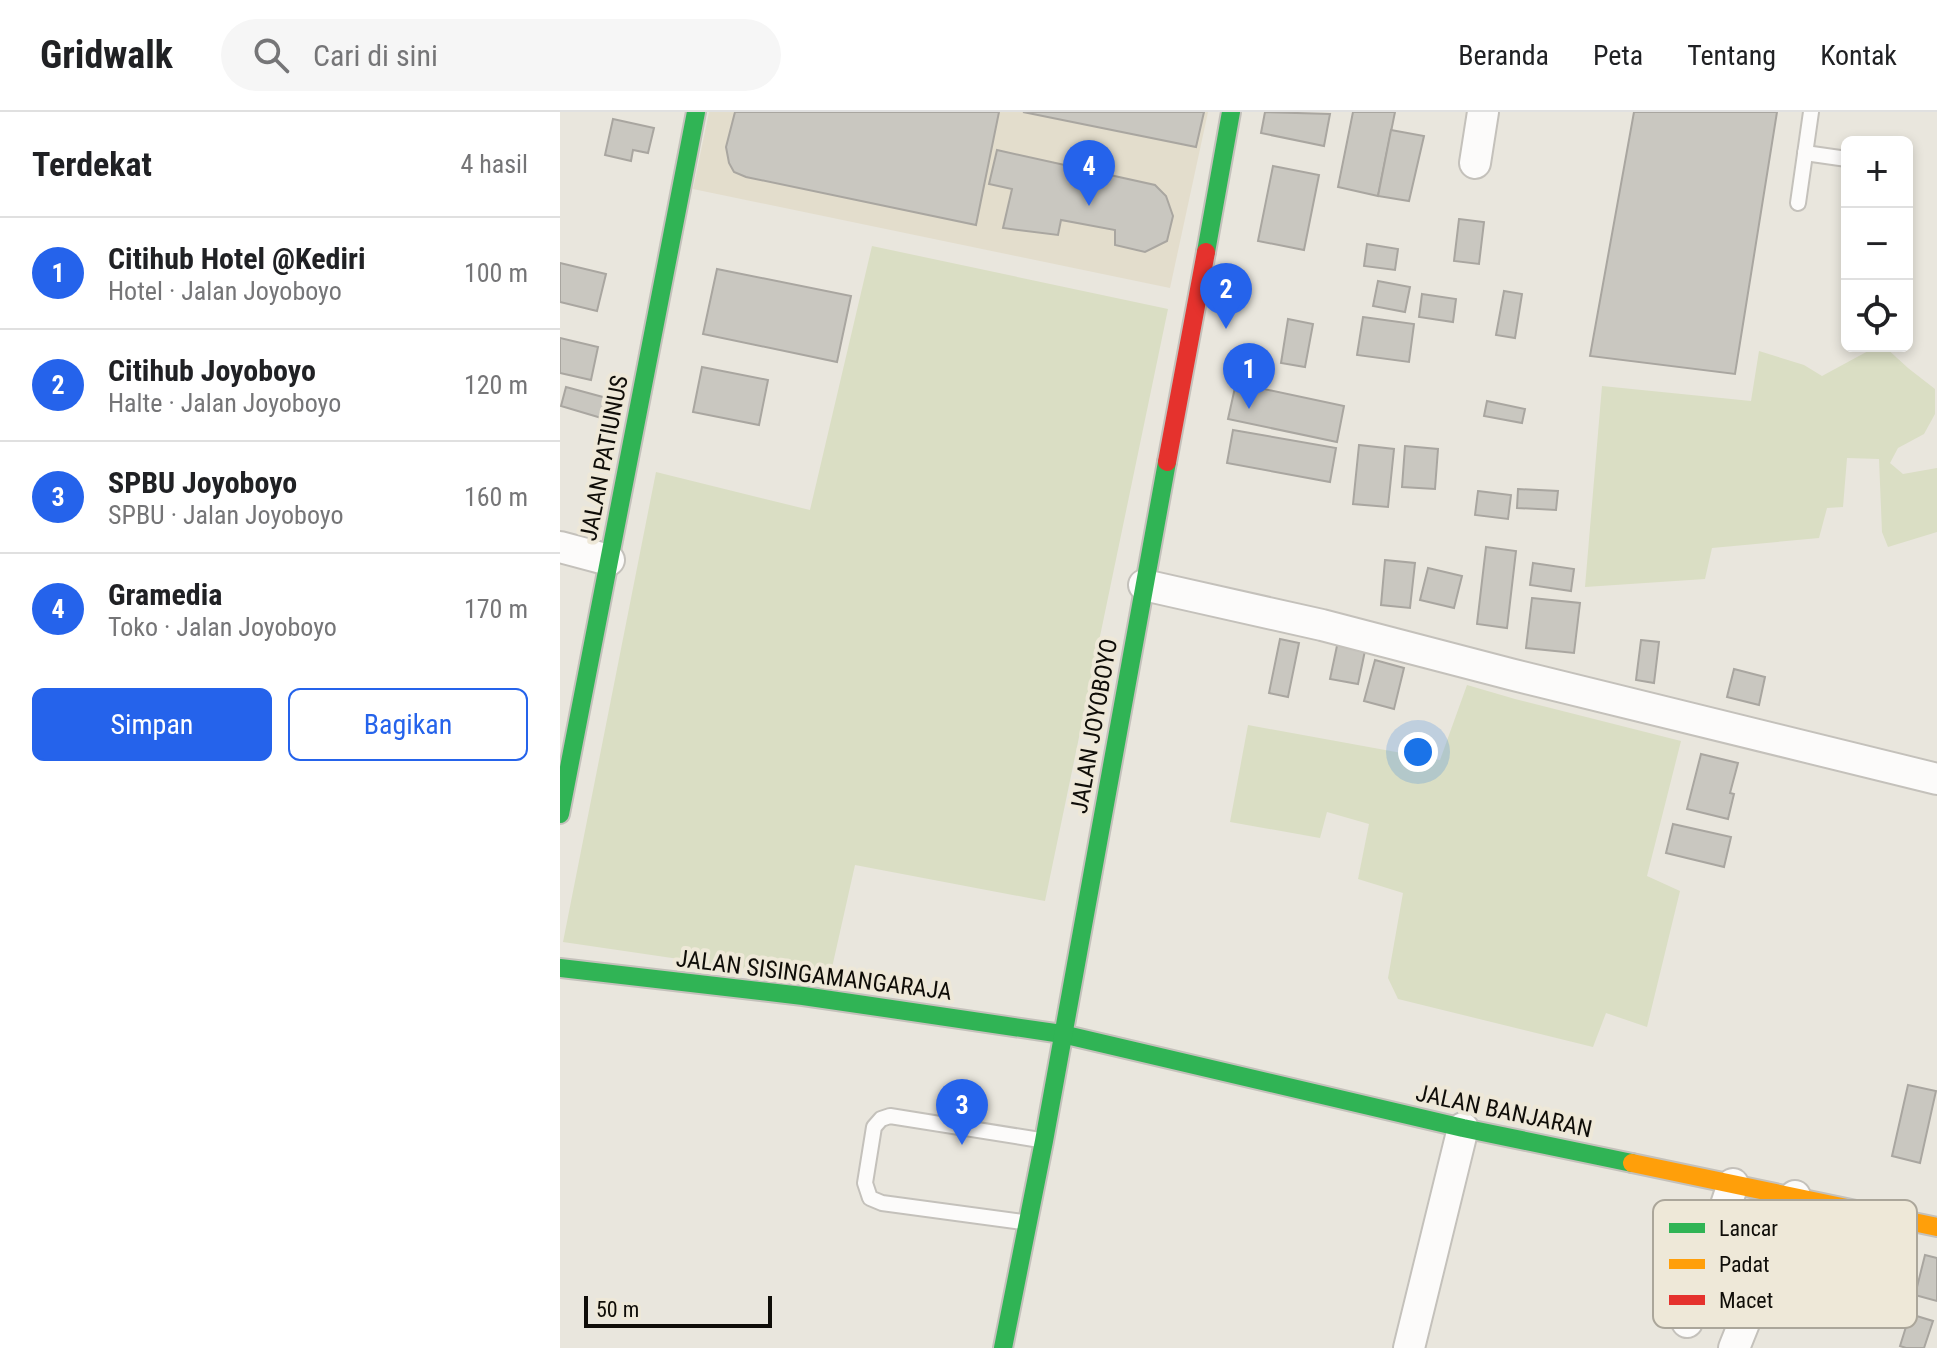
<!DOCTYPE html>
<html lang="id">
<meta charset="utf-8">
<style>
body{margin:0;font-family:"Roboto Condensed",sans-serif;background:#f6f6f6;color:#202124}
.controls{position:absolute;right:24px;top:24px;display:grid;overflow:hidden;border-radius:12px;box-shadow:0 4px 12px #0003}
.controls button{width:72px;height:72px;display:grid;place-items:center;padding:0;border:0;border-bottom:2px solid #e0e0e0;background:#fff;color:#202124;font:40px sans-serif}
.scale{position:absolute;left:24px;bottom:20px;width:188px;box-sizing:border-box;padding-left:8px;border:4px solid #0f0d08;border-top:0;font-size:22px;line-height:28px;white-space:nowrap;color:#0f0d08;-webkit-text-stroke:6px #eee8d8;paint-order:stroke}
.you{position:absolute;left:858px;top:640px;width:28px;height:28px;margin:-20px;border:6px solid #fff;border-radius:50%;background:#1a73e8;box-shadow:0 0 0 12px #1a73e833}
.badge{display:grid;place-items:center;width:52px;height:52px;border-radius:50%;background:#2563eb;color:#fff;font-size:26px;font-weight:700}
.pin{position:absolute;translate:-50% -66px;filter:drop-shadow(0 2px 4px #0008)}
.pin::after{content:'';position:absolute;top:42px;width:28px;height:24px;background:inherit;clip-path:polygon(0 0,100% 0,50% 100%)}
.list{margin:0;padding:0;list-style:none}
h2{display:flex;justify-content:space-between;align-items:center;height:104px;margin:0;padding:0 32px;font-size:34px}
h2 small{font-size:26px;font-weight:400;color:#757577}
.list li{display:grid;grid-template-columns:52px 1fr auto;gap:24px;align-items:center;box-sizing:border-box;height:112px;padding:0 32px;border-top:2px solid #e0e0e0}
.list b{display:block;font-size:30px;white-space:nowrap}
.list p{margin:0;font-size:26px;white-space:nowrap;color:#757577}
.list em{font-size:26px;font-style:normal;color:#757577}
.actions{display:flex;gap:16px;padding:24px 32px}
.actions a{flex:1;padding:18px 0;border:2px solid #2563eb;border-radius:12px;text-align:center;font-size:28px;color:#2563eb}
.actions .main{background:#2563eb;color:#fff}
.icon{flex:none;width:44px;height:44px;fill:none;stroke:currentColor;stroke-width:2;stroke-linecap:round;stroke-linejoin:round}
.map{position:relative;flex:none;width:1377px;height:1236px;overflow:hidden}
header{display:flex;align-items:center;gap:48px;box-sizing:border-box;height:112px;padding:0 40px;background:#fff;border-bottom:2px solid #e0e0e0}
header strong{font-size:38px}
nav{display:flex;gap:44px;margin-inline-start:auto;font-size:28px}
.search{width:560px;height:72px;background:#f6f6f6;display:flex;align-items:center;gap:20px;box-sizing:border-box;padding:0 28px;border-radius:44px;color:#757577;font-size:30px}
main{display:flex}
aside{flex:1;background:#fff}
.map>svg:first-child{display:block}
</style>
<header>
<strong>Gridwalk</strong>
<div class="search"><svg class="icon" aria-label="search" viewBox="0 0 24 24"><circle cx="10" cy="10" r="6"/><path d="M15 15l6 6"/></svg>Cari di sini</div>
<nav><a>Beranda</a><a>Peta</a><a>Tentang</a><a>Kontak</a></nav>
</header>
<main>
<aside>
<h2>Terdekat<small>4 hasil</small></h2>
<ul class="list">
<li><span class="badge">1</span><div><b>Citihub Hotel @Kediri</b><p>Hotel · Jalan Joyoboyo</p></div><em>100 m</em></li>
<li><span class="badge">2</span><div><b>Citihub Joyoboyo</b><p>Halte · Jalan Joyoboyo</p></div><em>120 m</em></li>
<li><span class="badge">3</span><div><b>SPBU Joyoboyo</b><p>SPBU · Jalan Joyoboyo</p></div><em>160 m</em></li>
<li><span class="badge">4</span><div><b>Gramedia</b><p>Toko · Jalan Joyoboyo</p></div><em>170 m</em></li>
</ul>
<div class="actions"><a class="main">Simpan</a><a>Bagikan</a></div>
</aside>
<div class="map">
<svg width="1377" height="1236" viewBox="0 0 1377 1236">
<rect width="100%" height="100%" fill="#e9e6dd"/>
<path fill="#e3ddcc" d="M149,0H648L610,176L133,77Z"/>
<g fill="#dadec4">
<path d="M312,134L608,197L485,789L295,753L269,869L3,830L96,360L250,398Z"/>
<path d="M1324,234L1348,256L1375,277V302L1364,322L1338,336L1330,351L1343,362L1377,356V420L1328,435L1322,420L1319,347L1287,346L1283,395L1267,396L1259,426L1152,436L1145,467L1025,475L1042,274L1191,289L1199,239L1244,253L1262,264L1310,238Z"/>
<path d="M907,573L955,587L1121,629L1087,764L1120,779L1087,915L1046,901L1033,935L838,887L828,866L843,781L798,767L809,712L767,700L760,726L670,710L688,613L880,648Z"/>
</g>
<g fill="#c9c7c0" stroke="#a9a6a0" stroke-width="2">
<path d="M175,0H439L416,113L186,65L174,60L169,51L166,35Z"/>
<path d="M463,0H644L636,35Z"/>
<path d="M705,0L770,2L764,34L701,21Z"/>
<path d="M793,0H835L818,84L778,75Z"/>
<path d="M1074,0H1217L1175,262L1030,244Z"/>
<path d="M53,7L94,16L88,41L73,38L71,49L45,43Z"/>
<path d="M831,18L864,24L849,89L818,84Z"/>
<path d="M437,38L595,73L606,84L613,104L607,129L585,140L555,133V118L501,108L498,123L443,116L452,77L429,72Z"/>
<path d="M713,54L759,63L744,138L698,129Z"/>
<path d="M899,107L924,110L919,152L894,149Z"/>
<path d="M807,132L838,137L835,158L804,154Z"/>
<path d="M0,151L46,162L37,199L0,190Z"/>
<path d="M157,157L291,184L277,250L143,222Z"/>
<path d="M818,169L850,175L845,200L813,194Z"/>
<path d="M944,179L962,182L955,226L936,223Z"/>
<path d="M862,182L896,187L893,210L859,205Z"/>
<path d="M803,205L854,212L849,250L797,243Z"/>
<path d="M728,207L753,212L745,255L721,251Z"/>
<path d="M0,226L38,235L31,268L0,261Z"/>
<path d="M142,255L208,268L199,313L133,300Z"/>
<path d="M676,271L784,294L777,330L668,307Z"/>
<path d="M6,275L54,288L48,308L1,294Z"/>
<path d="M927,289L965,297L962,311L924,304Z"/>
<path d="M673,318L776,336L770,370L667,351Z"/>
<path d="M799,333L834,337L828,395L793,392Z"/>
<path d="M845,334L878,337L875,377L842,375Z"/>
<path d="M958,377L998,379L996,398L957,396Z"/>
<path d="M918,379L951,383L948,407L915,403Z"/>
<path d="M926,435L956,439L947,516L917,512Z"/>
<path d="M825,448L855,451L850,496L821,493Z"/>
<path d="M973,451L1014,457L1011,479L970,473Z"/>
<path d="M868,456L902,464L894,496L860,488Z"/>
<path d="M972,486L1020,491L1014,541L966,536Z"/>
<path d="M720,527L739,531L728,585L709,581Z"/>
<path d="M1081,528L1099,530L1094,571L1076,568Z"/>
<path d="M778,529L806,534L798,572L770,567Z"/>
<path d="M815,548L844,556L834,597L804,589Z"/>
<path d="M1174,557L1205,565L1199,593L1167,585Z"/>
<path d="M1141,642L1178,651L1170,681L1174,682L1168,707L1127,697Z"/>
<path d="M1113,712L1171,725L1164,755L1106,741Z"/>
<path d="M1348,973L1376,979L1360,1051L1332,1044Z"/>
<path d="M1365,1143L1377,1146V1189L1355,1183Z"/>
<path d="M1350,1202L1373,1209L1364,1236H1346L1340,1234Z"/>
</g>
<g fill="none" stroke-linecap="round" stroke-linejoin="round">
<g stroke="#c4c1bb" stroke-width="18">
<g id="lane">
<path d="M1245,41L1287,47"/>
<path d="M1238,91L1251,0"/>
<path d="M463,1110L322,1091L310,1086L305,1071L314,1015L321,1007L330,1004L480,1028"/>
</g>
</g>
<g stroke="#c4c1bb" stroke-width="34">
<g id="street">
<path d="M915,51L923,0"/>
<path d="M0,435L49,448"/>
<path d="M584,473L762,513L950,562L1377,667"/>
<path d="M1127,1210L1173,1072"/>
<path d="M849,1236L903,1016"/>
<path d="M1174,1236L1235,1084"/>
</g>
</g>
<g stroke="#c4c1bb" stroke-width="22">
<g id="fast">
<path d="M646,140L671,0"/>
<path d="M0,702L136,0"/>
<path d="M0,856L243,884L502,922L903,1016L1072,1051"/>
<path d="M443,1236L484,1029L607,350"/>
</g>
</g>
<g stroke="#c4c1bb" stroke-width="22">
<path id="slow" d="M1072,1051L1377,1115"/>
</g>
<g stroke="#c4c1bb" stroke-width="22">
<path id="jam" d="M607,350L646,140"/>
</g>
<use href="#lane" stroke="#fcfbfa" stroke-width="14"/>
<use href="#street" stroke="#fcfbfa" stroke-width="30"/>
<use href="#fast" stroke="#30b455" stroke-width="18"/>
<use href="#slow" stroke="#ff9f0a" stroke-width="18"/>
<use href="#jam" stroke="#e5322d" stroke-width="18"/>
</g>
<g text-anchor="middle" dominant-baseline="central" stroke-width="8" stroke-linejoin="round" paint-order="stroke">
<g font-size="24" fill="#0f0d08" stroke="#eee8d8">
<text transform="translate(44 346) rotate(-79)">JALAN PATIUNUS</text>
<text transform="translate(534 614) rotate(-80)">JALAN JOYOBOYO</text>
<text transform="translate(254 863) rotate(7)">JALAN SISINGAMANGARAJA</text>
<text transform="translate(944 999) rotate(12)">JALAN BANJARAN</text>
</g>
</g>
<rect x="1093" y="1088" width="264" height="128" rx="12" fill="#eee8d8" stroke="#aba69a" stroke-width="2"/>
<rect x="1109" y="1111" width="36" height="10" fill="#30b455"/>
<rect x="1109" y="1147" width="36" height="10" fill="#ff9f0a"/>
<rect x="1109" y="1183" width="36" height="10" fill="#e5322d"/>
<g font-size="22" fill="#0f0d08">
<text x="1159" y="1124">Lancar</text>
<text x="1159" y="1160">Padat</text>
<text x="1159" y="1196">Macet</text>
</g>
</svg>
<div class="controls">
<button>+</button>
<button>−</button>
<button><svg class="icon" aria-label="locate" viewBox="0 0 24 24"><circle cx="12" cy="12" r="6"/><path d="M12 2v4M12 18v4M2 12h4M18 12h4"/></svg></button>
</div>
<div class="scale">50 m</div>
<div class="you"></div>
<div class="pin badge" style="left:689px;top:297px">1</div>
<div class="pin badge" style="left:666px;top:217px">2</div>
<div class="pin badge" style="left:402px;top:1033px">3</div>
<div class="pin badge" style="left:529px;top:94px">4</div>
</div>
</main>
